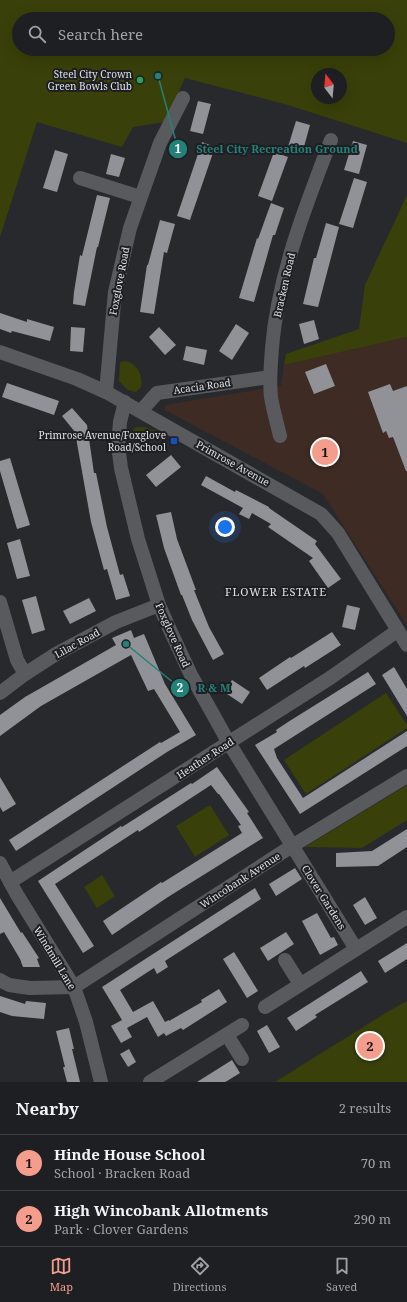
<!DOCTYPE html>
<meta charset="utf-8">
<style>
body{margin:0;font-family:"Noto Serif",serif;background:#2b2c2f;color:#f1f3f6}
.compass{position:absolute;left:311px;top:68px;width:36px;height:36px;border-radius:50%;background:#1e1f22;box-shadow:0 4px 16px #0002;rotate:344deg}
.you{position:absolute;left:225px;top:527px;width:14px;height:14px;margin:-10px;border:3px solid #fff;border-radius:50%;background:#1a73e8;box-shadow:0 0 0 6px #1a73e833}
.badge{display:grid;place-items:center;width:26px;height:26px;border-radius:50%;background:#f59d8d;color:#111;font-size:13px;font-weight:700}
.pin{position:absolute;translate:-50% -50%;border:2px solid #fff;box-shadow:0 1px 4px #0006}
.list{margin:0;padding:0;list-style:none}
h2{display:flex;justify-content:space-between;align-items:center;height:52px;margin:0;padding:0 16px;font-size:17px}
h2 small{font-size:13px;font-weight:400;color:#a1a2a5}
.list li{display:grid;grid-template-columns:26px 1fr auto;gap:12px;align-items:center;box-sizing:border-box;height:56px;padding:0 16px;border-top:1px solid #3c3d40}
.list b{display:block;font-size:15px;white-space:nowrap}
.list p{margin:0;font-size:13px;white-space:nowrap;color:#a1a2a5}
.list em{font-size:13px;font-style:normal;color:#a1a2a5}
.icon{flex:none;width:22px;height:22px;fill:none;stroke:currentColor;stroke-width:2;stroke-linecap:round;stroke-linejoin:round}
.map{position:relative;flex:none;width:407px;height:1082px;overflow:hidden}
.search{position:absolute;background:#1e1f22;box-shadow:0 4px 16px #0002;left:12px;right:12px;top:12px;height:44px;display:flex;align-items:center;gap:10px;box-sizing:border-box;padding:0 14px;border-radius:22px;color:#a1a2a5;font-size:15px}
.sheet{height:164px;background:#1e1f22}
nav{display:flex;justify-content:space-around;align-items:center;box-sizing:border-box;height:56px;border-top:1px solid #3c3d40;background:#1e1f22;font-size:11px;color:#a1a2a5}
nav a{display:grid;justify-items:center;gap:2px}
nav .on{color:#f59d8d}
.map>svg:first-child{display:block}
</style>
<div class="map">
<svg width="407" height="1082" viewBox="0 0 407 1082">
<rect width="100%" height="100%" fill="#28292d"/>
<path fill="#3e2c24" d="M407,337V625L323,494L165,410V405L281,386L284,365Z"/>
<g fill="#3a4009" fill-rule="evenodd">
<path d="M0,0H407V143L288,105L185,78L165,122L133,127L122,147L37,122L0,237ZM19,19H388V49H19ZM317,74H341V98H317Z"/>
<path d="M407,195V337L284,365L286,354L359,329L365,285Z"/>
<path d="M125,361C137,363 143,375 141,387L136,392L128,390L119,381L120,362Z"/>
<path d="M136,427H144L156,431L129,453C129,442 128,434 136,427Z"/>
<path d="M386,693L407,725V728L306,794L284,760Z"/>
<path d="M407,785V820L362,848L305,847Z"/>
<path d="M210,805L229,835L195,857L176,826Z"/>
<path d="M102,875L115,896L97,908L84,887Z"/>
<path d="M407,1001V1082H275L389,1011Z"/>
</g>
<g fill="#919297">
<path d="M198,101L211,104L203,134L190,131Z"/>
<path d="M296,121L310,125L302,154L287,150Z"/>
<path d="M353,141L367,145L359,174L344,170Z"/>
<path d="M202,142L215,147L190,220L177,216Z"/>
<path d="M55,150L68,154L57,192L43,188Z"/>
<path d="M274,152L288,157L272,201L258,196Z"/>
<path d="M111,154L125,158L119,177L106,174Z"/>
<path d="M354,178L367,182L353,228L339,224Z"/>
<path d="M97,195L110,198L98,247H97L85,306L73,304L74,292L80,255L82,256Z"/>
<path d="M271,203L284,208L275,235H273L254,302L239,298L257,238L258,239Z"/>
<path d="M160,220L175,224L167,253L164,252L154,314L140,312L147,265H148Z"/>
<path d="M326,223L339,227L318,307L303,304L314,258H316Z"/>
<path d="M0,313L27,322V319L54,327L50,341L12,331L11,333L0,329Z"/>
<path d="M314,320L319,339L304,344L299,324Z"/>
<path d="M236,324L249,333L232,360L219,351Z"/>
<path d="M71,327L85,328L83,352L70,351Z"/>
<path d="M159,327L176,345L165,355L149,337Z"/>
<path d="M186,346L207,350L204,365L183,360Z"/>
<path d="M326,364L335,386L314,394L305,372Z"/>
<path d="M7,383L59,401L54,415L2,397Z"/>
<path d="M390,384L393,391L407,386V471H406L393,437L389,438L386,431L383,433L368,392Z"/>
<path d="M72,408L87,425L94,473H96L107,527L120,575L123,574L130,596L116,600L107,569L104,570L91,522L75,432L62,416Z"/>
<path d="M171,455L181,467L156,487L146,475Z"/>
<path d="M10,458L30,525L17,529L0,471V461Z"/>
<path d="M206,476L235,492L236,490L269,507V508L317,541L315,544L341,579L328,588L309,561L313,558L268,527L271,524L252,513L249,519L239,514L243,508L201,485Z"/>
<path d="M171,512L177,539L196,590H194L209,627L224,654L213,660L192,620L182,595H181L164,548L156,515Z"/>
<path d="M20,539L30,576L17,579L7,543Z"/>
<path d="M36,596L45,630L32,634L22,600Z"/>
<path d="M89,598L96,611L70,624L63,611Z"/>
<path d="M347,605L360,608L355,630L342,627Z"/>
<path d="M131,630L134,638L144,634L165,684L196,735L167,752L16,851L9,840L160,742L161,743L180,732L154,689L148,691L131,655L41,706L0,736V715L25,697L116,645L112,638Z"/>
<path d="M332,632L341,645L305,668L304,666L267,690L259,678L290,657L291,658Z"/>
<path d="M394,667L407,689V716L382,675Z"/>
<path d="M368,672L376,684L274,749L277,758L303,798L407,731V746L300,814L255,745L277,732L276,730L288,722Z"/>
<path d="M232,680L250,692L242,704L224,692Z"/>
<path d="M217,767L249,812L247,813L263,838L168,897L112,935L103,921L161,882L162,883L242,833L238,826L241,825L219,794H218L211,785L139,832L138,830L55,884L94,946L83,953L38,881L121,826L122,827L191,783L192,784Z"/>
<path d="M0,777L16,804L3,812L0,807Z"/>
<path d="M407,829V847L378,866L336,867V853L372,851Z"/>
<path d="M295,868L302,879L276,896L269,884Z"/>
<path d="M255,888L261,899L165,961L168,967L157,974L154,968L120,990L133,1012L153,1001L165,1022L169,1020V1021L202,1002L201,1000L219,989L227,1002L183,1030L181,1028L166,1036L164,1033L158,1037L147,1017L127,1028L132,1037L121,1043L111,1026L122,1020L102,987Z"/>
<path d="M365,897L377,918L365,925L353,905Z"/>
<path d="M0,898L21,933L22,932L39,958L37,959L40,967H23L20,959L4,932L0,934Z"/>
<path d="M317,913L331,938L334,937L338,945L320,955L302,921Z"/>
<path d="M286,932L294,944L268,961L260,948Z"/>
<path d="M407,943V959L385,973L378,961Z"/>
<path d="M234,952L258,991L247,998L223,959Z"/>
<path d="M361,971L368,982L315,1015L317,1017L296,1031L287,1018Z"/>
<path d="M0,996L25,1004L26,1001L46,1003L44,1019L12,1016L0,1012Z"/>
<path d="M267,1025L280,1047L269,1053L257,1031Z"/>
<path d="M69,1028L74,1049H72L80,1082H67L63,1067H65L56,1031Z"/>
<path d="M129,1049L136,1062L128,1067L120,1054Z"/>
<path d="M232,1060L240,1073L227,1081L225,1082H197Z"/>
</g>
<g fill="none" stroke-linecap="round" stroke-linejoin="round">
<g stroke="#585a5e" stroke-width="14">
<path d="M80,178L140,197"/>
<path d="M0,352L77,379L106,392L321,514L338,533L407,645"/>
<path d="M106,392L115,292L130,228L160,143L183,98"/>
<path d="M125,402L120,422L118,445L121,468L138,539L159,605L170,630L191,675L229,743L356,949"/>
<path d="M141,411L157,393L270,377"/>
<path d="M280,436C277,423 273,410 271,397C269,381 271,364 272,348C278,276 305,207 331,140"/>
<path d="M0,602L17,660L25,674"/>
<path d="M0,693L25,674L56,654L116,622L159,605"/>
<path d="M0,863L16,893L74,987L86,1022L101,1082"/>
<path d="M10,882L330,678L397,631"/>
<path d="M285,960L300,984"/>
<path d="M0,980L9,985L30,988L74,987L292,846L407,776"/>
<path d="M265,1007L407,917"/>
<path d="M227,1035L242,1059"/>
<path d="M150,1082L242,1025"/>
</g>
</g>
<circle fill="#2e9e5b" stroke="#1e1f23" stroke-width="1.5" cx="140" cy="80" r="4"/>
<rect fill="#1a4fb4" stroke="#1e1f23" stroke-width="1.5" x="170" y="437" width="8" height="8" rx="2"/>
<g text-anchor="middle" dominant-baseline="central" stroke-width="4" stroke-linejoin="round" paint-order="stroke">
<g font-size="10" fill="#dfe0e3" stroke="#1e1f23" text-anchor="end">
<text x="132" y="74">Steel City Crown<tspan x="132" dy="12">Green Bowls Club</tspan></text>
<text x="166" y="435">Primrose Avenue/Foxglove<tspan x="166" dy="12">Road/School</tspan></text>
</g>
<g font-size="10" fill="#dfe0e3" stroke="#1e1f23">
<text transform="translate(119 281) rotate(-79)">Foxglove Road</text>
<text transform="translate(284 285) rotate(-77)">Bracken Road</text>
<text transform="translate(202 386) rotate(-8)">Acacia Road</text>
<text transform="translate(233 463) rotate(29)">Primrose Avenue</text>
<text transform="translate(173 635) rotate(66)">Foxglove Road</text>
<text transform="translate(77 643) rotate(-29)">Lilac Road</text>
<text transform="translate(205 758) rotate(-33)">Heather Road</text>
<text transform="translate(240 880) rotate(-33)">Wincobank Avenue</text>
<text transform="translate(324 897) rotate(58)">Clover Gardens</text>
<text transform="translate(55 958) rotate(59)">Windmill Lane</text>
</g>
<g font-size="11" letter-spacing="1" fill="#dfe0e3" stroke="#1e1f23">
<text x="276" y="591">FLOWER ESTATE</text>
</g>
</g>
<path fill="none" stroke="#24817a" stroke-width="1.5" d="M158 76L178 149M126 644L180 688"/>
<g fill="#24817a" stroke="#1e1f23" stroke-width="1.5">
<circle cx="158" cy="76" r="4"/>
<circle cx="126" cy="644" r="4"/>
<circle cx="178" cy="149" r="10"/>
<circle cx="180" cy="688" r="10"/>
</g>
<g font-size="12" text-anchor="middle" font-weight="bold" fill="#fff">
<text x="178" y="153">1</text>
<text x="180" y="692">2</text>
</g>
<g font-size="11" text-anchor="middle" font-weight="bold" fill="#24817a" stroke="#1e1f23" stroke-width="4" stroke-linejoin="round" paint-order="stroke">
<text x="277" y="153">Steel City Recreation Ground</text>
<text x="214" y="692">R &amp; M</text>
</g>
</svg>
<svg class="compass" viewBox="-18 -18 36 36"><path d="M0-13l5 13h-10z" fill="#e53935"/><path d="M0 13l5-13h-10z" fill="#a1a2a5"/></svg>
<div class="you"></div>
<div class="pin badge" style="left:325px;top:452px">1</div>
<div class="pin badge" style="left:370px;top:1046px">2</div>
<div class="search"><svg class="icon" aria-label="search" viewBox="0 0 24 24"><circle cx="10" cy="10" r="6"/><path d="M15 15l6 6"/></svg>Search here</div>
</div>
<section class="sheet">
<h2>Nearby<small>2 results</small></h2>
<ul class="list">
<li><span class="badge">1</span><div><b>Hinde House School</b><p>School · Bracken Road</p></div><em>70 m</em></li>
<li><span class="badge">2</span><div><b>High Wincobank Allotments</b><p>Park · Clover Gardens</p></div><em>290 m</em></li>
</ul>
</section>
<nav>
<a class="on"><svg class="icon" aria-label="map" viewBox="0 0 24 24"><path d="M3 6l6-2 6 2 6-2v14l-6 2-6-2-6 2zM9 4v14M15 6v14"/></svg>Map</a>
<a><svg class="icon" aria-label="directions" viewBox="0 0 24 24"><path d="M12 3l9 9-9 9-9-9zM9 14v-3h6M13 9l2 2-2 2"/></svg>Directions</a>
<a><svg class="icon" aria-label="saved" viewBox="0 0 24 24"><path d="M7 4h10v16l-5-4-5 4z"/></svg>Saved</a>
</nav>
